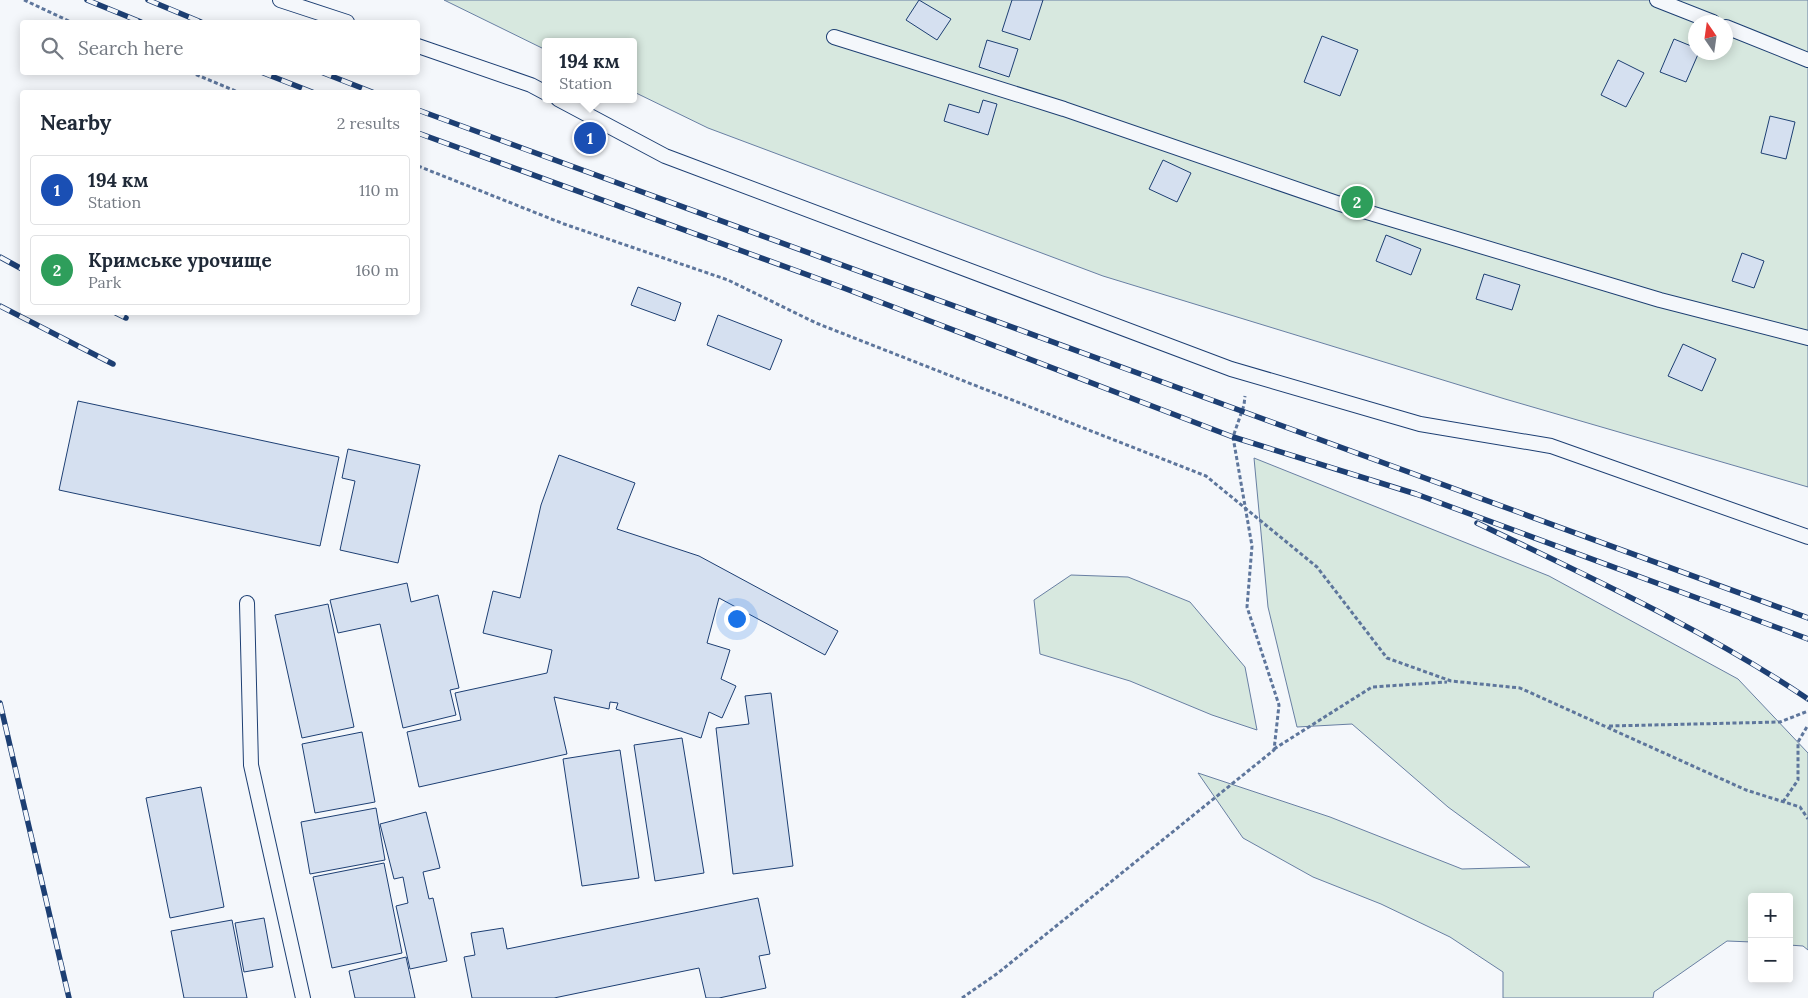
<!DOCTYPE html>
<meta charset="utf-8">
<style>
body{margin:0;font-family:Lora,serif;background:#f6f6f7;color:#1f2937}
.controls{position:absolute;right:15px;bottom:15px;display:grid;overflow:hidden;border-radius:5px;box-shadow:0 2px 12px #0003}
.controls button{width:45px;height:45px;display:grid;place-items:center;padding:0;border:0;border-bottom:1px solid #e0e1e3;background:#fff;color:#1f2937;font:25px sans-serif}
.compass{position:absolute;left:1688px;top:15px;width:45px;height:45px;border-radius:50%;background:#fff;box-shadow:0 2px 12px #0003;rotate:347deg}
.you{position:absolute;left:736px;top:618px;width:18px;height:18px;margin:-12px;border:4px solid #fff;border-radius:50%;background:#1a73e8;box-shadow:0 0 0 8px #1a73e833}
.badge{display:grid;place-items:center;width:32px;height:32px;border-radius:50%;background:#0b8043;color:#fff;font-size:16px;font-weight:700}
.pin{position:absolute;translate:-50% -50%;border:2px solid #fff;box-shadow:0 1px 5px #0006}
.popup{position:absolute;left:542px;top:38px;width:95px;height:65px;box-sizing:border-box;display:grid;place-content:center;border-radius:5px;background:#fff;filter:drop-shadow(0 1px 4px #0005);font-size:16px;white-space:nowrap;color:#747a83}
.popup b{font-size:19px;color:#1f2937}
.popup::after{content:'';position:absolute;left:50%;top:100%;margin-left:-10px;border:10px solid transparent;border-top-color:#fff}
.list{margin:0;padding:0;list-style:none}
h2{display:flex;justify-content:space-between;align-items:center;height:65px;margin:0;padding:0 20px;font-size:21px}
h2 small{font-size:16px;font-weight:400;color:#747a83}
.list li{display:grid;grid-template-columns:32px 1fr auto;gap:15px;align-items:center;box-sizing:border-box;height:70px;margin:0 10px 10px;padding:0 10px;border:1px solid #e0e1e3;border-radius:5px}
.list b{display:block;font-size:19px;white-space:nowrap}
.list p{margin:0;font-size:16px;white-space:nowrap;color:#747a83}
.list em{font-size:16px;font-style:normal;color:#747a83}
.icon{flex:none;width:28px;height:28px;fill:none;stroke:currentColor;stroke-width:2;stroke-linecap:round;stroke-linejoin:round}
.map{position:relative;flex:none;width:1808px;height:998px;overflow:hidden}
.search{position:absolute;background:#fff;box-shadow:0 2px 12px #0003;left:20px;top:20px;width:400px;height:55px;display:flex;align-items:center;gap:12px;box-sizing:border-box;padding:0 18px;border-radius:5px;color:#747a83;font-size:19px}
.panel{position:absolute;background:#fff;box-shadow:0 2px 12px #0003;left:20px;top:90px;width:400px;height:225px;border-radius:5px}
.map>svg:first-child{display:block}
</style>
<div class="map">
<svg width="1808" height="998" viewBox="0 0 1808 998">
<rect width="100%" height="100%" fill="#f4f7fb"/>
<g fill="#d7e8df" stroke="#687fa3" fill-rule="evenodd">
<path d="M444,0H1808V487L1505,399L1103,276L708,128L634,92V42H546V50ZM1696,22H1726V52H1696Z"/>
<path d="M1254,458L1549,576L1738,679L1808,753V950L1803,946L1789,945V897H1752V942L1727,941L1654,992L1653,998H1503V972L1450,937L1381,904L1313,877L1243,838L1198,773L1330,817L1462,869L1530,867L1448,807L1352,724L1297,727L1268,607Z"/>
<path d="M1071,575L1128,577L1190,602L1245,667L1257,730L1212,715L1130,681L1040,654L1034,600Z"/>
</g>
<g fill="#d5e0f0" stroke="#1d3f73">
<path d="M919,0L951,19L937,40L906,20Z"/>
<path d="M1012,0H1043L1030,40L1002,31Z"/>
<path d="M1322,36L1358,50L1340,96L1304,82Z"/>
<path d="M1674,39L1696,48V52H1699L1686,82L1660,72Z"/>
<path d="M987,40L1018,49L1009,77L979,67Z"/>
<path d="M1618,60L1644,73L1626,107L1601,95Z"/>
<path d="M983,100L997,104L988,135L944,121L949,104L979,113Z"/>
<path d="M1770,116L1795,122L1786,159L1761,153Z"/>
<path d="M1163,160L1191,173L1177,202L1149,189Z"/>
<path d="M1386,235L1421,249L1411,275L1376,261Z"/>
<path d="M1742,253L1764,261L1754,288L1732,281Z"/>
<path d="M1484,274L1520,285L1512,310L1476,299Z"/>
<path d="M638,287L681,303L675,321L631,305Z"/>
<path d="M718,315L782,340L770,370L707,345Z"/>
<path d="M1683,344L1716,359L1702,391L1668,376Z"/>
<path d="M78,401L339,457L320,546L59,490Z"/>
<path d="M348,449L420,465L398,563L340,550L355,481L342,478Z"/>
<path d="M559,455L635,483L617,529L699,556L838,631L825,655L719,598L707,643L730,650L721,679L736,686L722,718L709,712L701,738L616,709L618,703L610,702L609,709L554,697L567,754L419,787L407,732L461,720L455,693L547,673L552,650L483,633L493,591L520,598L541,505Z"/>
<path d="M407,583L411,602L438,595L459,688L450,690L456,715L403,728L380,624L338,633L330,600Z"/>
<path d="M328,604L354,727L302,738L275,615Z"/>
<path d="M771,693L793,866L733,874L716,728L749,724L745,696Z"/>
<path d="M362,732L375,802L315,813L302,744Z"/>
<path d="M682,738L704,873L655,881L634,745Z"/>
<path d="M620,750L639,878L582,886L563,759Z"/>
<path d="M201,787L224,907L170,918L146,798Z"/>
<path d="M376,808L385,860L310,874L301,822Z"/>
<path d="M426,812L440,868L423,872L429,899L433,898L447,961L410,969L396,906L408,903L403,877L394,879L380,824Z"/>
<path d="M384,863L402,953L332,968L313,877Z"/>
<path d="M758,898L770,954L759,956L766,988L719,998H706L699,968L554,998H472L464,957L475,955L471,933L503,928L507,949Z"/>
<path d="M264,918L273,967L244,972L235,923Z"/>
<path d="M232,920L247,998H184L171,931Z"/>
<path d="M406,957L415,998H355L349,971Z"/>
</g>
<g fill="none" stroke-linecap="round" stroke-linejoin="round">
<g stroke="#1d3f73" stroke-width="16">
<g id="service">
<path d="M280,0L347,22"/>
<path d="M1657,0L1713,22"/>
<path d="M1726,27L1808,60"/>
<path d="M834,37L1064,109L1337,203L1660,300L1808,338"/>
<path d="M418,46L531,85L546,93"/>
<path d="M558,99L665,156L1231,369L1420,424L1551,446L1808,537"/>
<path d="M247,603L251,765L303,998"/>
</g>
</g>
<g stroke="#5e769c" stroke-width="3" stroke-dasharray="4 2.5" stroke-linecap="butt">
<path d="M24,0L71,22"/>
<path d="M190,72L238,92"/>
<path d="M418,166L564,224L728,280L816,323L1206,476L1317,567L1387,658L1451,681L1520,688L1746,790L1800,807L1808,819"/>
<path d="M1609,726L1780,722L1808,711"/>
<path d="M1274,749L1372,687L1447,682"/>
<path d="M1783,802L1798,780V742L1808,725"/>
<path d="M962,998L998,973L1274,750L1279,705L1247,607L1252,546L1233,437L1244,405L1245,396"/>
</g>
<use href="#service" stroke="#f4f7fb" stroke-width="14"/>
<g stroke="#1d3f73" stroke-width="5.5">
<g id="rail">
<path d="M87,0L141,22"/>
<path d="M148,0L201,22"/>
<path d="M261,72L312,92"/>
<path d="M321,72L372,92"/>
<path d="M418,110L1808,618"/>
<path d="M418,133L841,287L1233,437L1416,494L1808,639"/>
<path d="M0,257L22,269"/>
<path d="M0,306L113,364"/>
<path d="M114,312L126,318"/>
<path d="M1477,523C1589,577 1704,629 1808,699"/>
<path d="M0,703L69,998"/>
</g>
</g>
<use href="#rail" stroke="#f4f7fb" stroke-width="4" stroke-dasharray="11" stroke-linecap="butt"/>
</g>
</svg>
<div class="controls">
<button>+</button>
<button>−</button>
</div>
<svg class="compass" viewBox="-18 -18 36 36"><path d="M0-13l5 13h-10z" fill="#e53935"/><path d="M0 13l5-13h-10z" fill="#747a83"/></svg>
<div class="you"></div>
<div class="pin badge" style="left:590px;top:138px;background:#1a4fb4">1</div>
<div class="popup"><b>194 км</b>Station</div>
<div class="pin badge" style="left:1357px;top:202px;background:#2e9e5b">2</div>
<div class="search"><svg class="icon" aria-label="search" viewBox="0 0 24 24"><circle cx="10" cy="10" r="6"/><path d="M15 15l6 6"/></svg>Search here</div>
<section class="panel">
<h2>Nearby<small>2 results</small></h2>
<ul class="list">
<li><span class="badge" style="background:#1a4fb4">1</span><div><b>194 км</b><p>Station</p></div><em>110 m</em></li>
<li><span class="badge" style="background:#2e9e5b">2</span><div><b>Кримське урочище</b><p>Park</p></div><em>160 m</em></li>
</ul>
</section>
</div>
